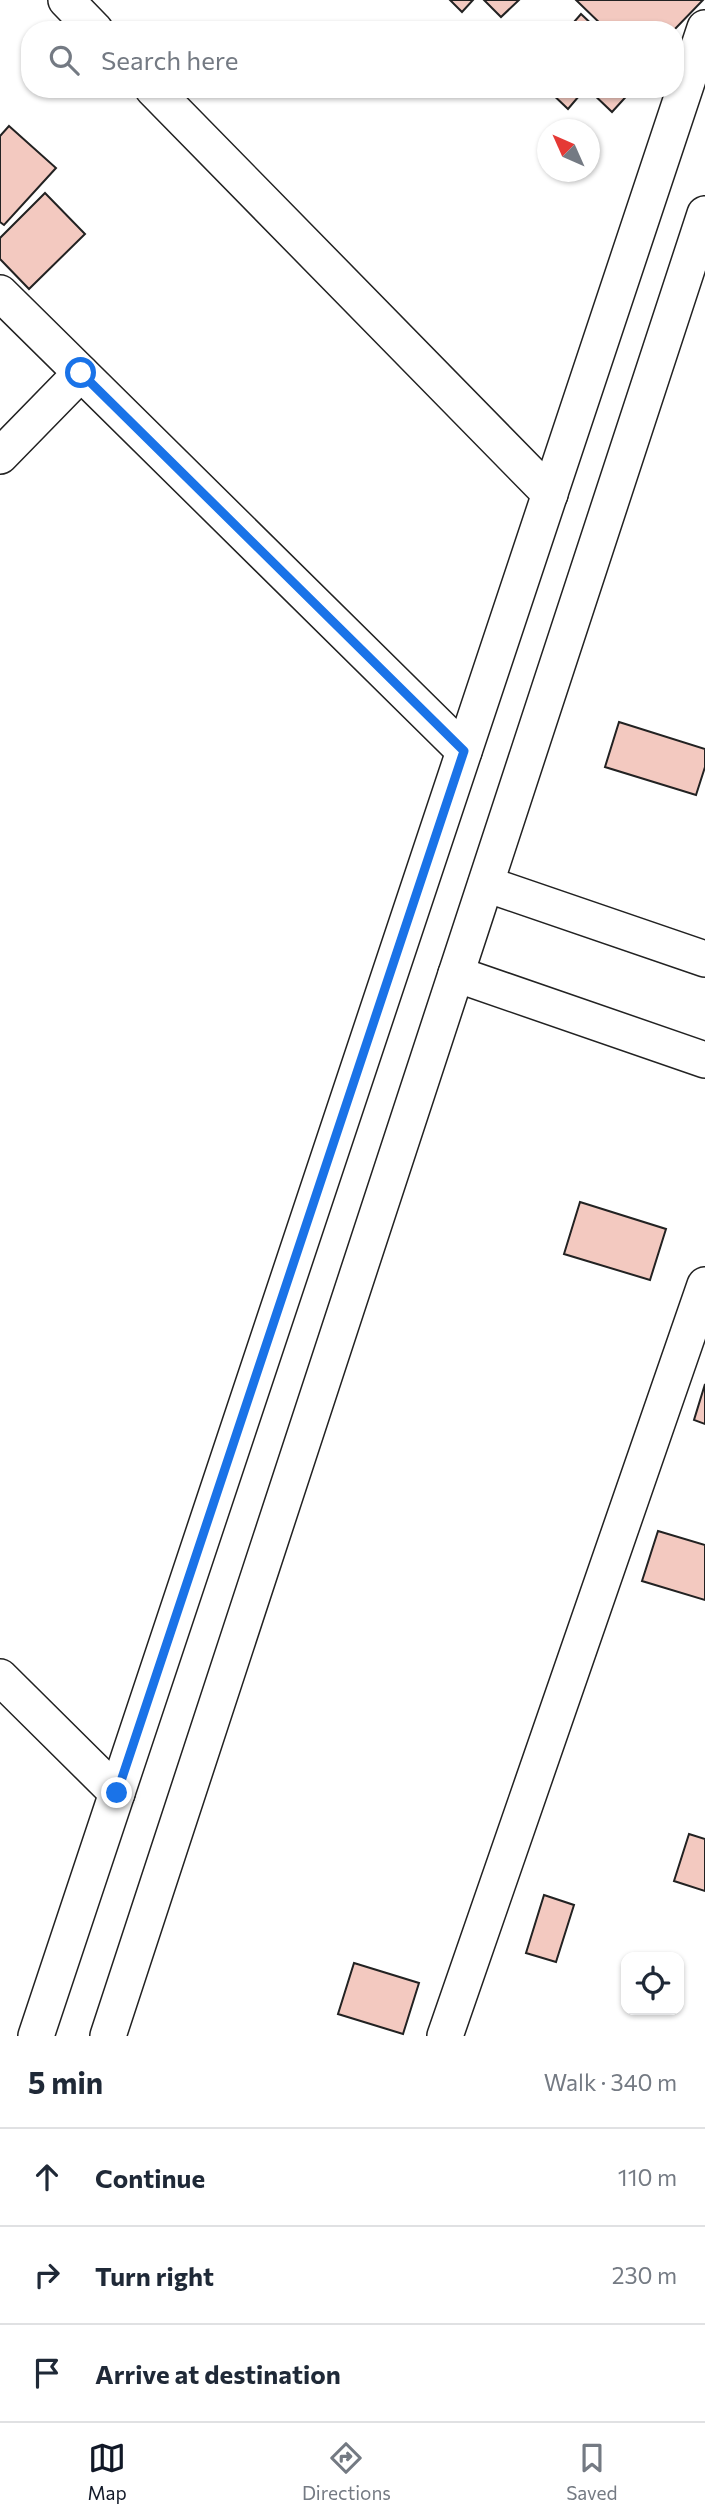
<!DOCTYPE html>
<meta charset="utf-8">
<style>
body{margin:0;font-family:Commissioner,sans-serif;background:#f6f6f7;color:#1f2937}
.controls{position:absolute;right:21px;bottom:21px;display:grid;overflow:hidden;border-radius:14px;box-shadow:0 2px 5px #0004}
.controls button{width:63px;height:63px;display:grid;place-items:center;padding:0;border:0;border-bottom:2px solid #e0e1e3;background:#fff;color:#1f2937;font:35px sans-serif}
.compass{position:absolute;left:537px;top:119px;width:63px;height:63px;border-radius:50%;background:#fff;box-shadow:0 2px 5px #0004;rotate:315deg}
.stop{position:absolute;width:21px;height:21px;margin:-16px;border:5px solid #1a73e8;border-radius:50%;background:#fff}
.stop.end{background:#1a73e8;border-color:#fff;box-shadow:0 2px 7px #0008}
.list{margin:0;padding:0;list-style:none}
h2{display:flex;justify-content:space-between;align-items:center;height:91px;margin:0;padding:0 28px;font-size:30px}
h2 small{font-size:23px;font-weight:400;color:#747a83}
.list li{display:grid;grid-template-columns:46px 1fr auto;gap:21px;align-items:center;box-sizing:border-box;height:98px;padding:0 28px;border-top:2px solid #e0e1e3}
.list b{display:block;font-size:26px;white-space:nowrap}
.list em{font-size:23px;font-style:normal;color:#747a83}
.icon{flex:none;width:38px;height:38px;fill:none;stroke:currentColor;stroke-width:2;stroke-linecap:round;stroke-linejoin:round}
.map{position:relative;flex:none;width:705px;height:2036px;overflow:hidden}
.search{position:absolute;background:#fff;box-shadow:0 2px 5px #0004;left:21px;right:21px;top:21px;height:77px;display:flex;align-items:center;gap:18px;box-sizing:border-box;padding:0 24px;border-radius:28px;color:#747a83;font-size:26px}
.sheet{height:385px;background:#fff}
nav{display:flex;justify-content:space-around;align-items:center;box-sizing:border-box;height:98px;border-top:2px solid #e0e1e3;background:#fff;font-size:19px;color:#747a83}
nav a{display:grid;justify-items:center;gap:4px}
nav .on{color:#111827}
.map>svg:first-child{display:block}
</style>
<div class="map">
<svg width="705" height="2036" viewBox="0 0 705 2036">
<rect width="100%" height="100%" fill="#fff"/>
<g fill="#f3c9c0" stroke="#222" stroke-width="2">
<path d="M450,0H473L462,12Z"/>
<path d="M484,0H519L501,17Z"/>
<path d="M576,0H703L674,30H607Z"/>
<path d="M581,14L598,30H567Z"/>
<path d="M547,89H585L568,109Z"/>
<path d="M588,89H633L612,112Z"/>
<path d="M9,126L56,168L4,225L0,222V136Z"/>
<path d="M45,193L85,234L29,289L0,259V238Z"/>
<path d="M619,722L705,749V767L696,795L605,767Z"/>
<path d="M580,1202L666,1229L650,1280L564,1254Z"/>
<path d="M705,1384V1424L694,1420Z"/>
<path d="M658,1531L705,1545V1600L642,1581Z"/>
<path d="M689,1834L705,1839V1891L674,1881Z"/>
<path d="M544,1895L574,1905L556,1962L526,1953Z"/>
<path d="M354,1963L419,1983L403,2034L338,2014Z"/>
</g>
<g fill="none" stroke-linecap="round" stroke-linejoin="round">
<g stroke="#222" stroke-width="38">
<g id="minor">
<path d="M66,0L95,30"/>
<path d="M153,89L550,494"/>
<path d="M0,293L464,751"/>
<path d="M0,456L81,373"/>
<path d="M486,884L705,959"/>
<path d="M456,974L705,1060"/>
<path d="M0,1677L117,1793"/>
<path d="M36,2036L705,28"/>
<path d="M108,2036L705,214"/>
<path d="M445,2036L705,1285"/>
</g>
</g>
<use href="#minor" stroke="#fff" stroke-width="35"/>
</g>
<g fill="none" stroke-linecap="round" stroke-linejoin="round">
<path stroke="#1a73e8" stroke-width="9" d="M81,373L464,751L117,1793"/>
</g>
</svg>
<div class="controls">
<button><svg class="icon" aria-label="locate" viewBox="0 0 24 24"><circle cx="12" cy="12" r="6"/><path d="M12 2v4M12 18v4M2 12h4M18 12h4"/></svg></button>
</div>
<svg class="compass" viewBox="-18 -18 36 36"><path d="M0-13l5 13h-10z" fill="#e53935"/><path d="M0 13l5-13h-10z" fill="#747a83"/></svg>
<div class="stop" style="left:81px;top:373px"></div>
<div class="stop end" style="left:117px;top:1793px"></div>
<div class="search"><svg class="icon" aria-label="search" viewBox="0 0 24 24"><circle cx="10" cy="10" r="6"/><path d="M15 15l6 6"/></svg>Search here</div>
</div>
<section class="sheet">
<h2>5 min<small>Walk · 340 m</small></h2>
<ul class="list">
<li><svg class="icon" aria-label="ahead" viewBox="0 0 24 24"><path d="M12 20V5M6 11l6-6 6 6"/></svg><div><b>Continue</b></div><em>110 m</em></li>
<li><svg class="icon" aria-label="right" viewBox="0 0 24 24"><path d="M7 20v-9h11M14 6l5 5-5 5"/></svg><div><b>Turn right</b></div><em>230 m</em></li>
<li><svg class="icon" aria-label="arrive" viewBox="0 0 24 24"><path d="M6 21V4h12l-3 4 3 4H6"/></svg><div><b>Arrive at destination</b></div></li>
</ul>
</section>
<nav>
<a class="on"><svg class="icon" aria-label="map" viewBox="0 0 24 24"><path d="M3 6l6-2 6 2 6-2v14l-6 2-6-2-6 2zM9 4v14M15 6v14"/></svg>Map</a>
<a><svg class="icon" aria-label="directions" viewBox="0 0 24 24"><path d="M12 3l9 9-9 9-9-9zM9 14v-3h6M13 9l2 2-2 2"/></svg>Directions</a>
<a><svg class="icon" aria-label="saved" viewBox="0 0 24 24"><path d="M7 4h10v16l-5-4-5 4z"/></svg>Saved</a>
</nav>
